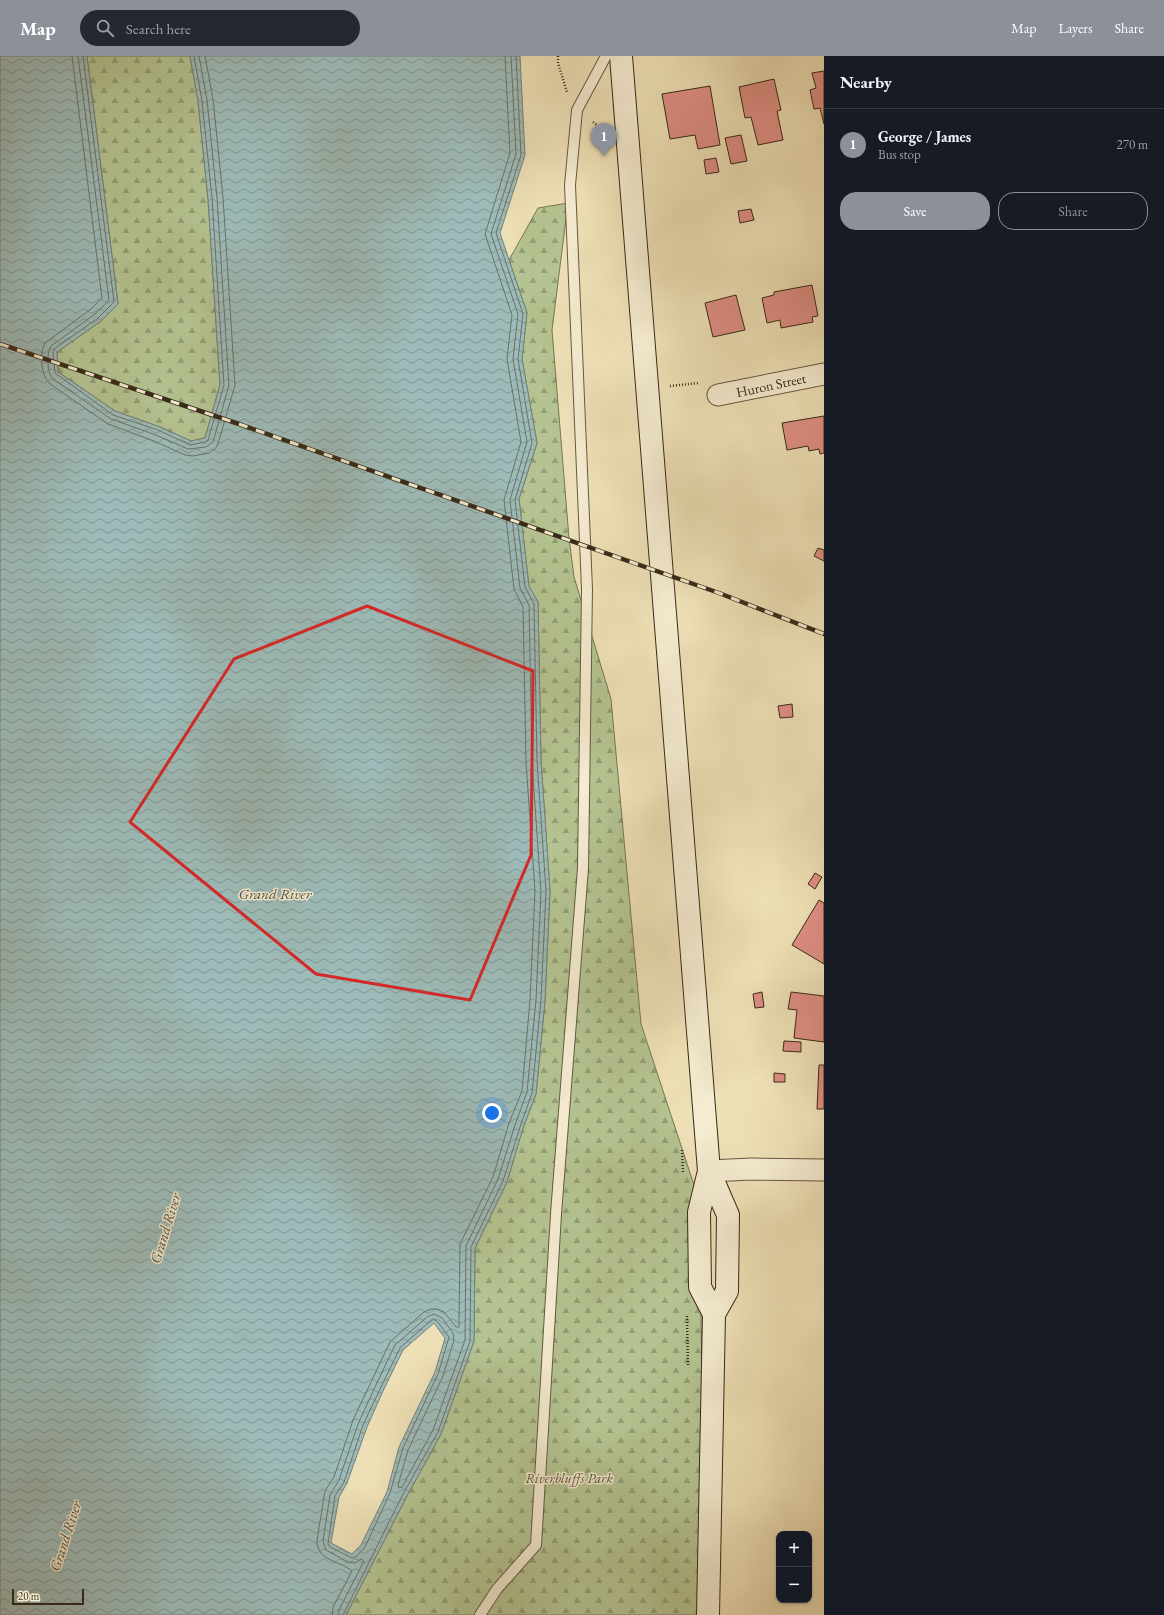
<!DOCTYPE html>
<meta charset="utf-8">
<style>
body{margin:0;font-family:"EB Garamond",serif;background:#242831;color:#f1f3f6}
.controls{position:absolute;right:12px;bottom:12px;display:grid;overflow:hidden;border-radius:8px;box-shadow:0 1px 3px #0004}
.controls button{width:36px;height:36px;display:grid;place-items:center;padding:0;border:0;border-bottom:1px solid #363941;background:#171b24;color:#f1f3f6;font:20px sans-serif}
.scale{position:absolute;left:12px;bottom:10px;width:72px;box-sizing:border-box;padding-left:4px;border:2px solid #382a18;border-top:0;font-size:11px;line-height:14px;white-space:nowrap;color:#382a18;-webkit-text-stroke:3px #f4ebd0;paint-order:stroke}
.you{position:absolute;left:492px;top:1057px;width:14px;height:14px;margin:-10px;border:3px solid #fff;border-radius:50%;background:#1a73e8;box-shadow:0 0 0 6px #1a73e833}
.badge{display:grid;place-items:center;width:26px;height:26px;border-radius:50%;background:#8c9099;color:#fff;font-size:13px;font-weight:700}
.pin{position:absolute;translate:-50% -33px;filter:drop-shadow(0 1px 2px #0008)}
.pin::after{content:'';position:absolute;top:21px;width:14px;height:12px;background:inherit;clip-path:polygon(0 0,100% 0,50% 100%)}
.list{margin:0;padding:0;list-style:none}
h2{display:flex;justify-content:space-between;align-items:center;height:52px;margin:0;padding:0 16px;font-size:17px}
h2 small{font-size:13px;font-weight:400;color:#9ea1a6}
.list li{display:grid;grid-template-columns:26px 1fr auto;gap:12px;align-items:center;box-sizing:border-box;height:72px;padding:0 16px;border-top:1px solid #363941}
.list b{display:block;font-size:15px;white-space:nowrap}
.list p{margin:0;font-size:13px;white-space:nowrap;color:#9ea1a6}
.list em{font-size:13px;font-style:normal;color:#9ea1a6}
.actions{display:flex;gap:8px;padding:12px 16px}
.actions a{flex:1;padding:9px 0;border:1px solid #8c9099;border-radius:16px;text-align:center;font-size:14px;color:#8c9099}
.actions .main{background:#8c9099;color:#fff}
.icon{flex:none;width:22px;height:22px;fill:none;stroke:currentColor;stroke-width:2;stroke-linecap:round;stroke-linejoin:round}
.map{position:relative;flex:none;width:824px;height:1559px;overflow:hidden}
header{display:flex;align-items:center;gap:24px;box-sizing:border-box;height:56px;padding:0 20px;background:#8c9099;color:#fff}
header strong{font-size:19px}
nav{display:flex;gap:22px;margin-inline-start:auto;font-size:14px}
.search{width:280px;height:36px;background:#242831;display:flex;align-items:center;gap:10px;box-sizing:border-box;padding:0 14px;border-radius:22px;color:#9ea1a6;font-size:15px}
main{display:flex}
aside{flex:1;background:#171b24}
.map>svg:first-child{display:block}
</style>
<header>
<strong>Map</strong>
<div class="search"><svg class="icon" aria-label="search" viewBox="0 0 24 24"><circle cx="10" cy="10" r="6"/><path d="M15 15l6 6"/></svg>Search here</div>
<nav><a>Map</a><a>Layers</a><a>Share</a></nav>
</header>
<main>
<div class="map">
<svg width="824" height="1559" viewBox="0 0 824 1559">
<defs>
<pattern id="forest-firs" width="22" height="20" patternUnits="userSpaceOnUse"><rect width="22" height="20" fill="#b4c391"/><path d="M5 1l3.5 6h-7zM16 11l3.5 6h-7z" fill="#939f75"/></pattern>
<pattern id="water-waves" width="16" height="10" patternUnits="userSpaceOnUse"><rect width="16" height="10" fill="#9dbbb8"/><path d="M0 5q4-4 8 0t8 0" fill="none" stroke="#819895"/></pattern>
</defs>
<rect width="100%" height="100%" fill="#eee0b6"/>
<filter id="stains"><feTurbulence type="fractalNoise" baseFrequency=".005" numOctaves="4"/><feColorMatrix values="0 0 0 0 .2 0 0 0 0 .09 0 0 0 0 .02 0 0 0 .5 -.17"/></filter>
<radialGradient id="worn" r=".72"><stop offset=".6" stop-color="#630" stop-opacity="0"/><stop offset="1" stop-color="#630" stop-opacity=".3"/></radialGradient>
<g fill="url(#forest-firs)" stroke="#767654">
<path d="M87,0H190L198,45L208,143L220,329L205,382L191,385L160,371L115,355L58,316L57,296L101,265L118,248Z"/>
<path d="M568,147L552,274L569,482L574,521L611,643L641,968L695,1132L700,1202L706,1559H346L407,1440L441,1378L474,1285L475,1192L507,1126L523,1072L536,1038L545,945L550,835L541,705L538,546L529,531L519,443L537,387L522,303L527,257L509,204L538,152Z"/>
</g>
<path fill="url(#water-waves)" stroke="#758178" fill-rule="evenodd" d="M0,0H87L118,248L101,265L57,296L58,316L115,355L160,371L191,385L205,382L220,329L208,143L198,45L190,0H520L525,99L500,177L527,257L522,303L537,387L519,443L529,530L538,546L541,705L550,835L545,945L536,1038L523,1072L507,1126L475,1192L474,1285L441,1378L407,1440L346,1559H0ZM434,1267L445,1282L435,1316L399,1391L387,1436L361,1489L352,1498L331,1487L339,1441L347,1427L367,1371L383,1335L403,1294Z"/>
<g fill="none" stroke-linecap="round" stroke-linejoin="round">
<g stroke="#6a7268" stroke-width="1">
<path d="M72,0L102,242L91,253L45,287C39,298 41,320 50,328L108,368L154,385L185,399L193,400L209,397L215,393L218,388L235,329L223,141L213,43L205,0"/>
<path d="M78,0L109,244L95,258L51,290C46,298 47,317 53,323L111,363L156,379L188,393L206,391L213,386L229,329L217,142L207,44L199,0"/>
<path d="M83,0L114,246L98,262L54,293L53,296L55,317L113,359L158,374L190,389L205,386L208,384L224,329L212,142L202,45L194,0"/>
<path d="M433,1263L437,1265L449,1281L438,1318L403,1392L390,1437L365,1491L356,1501L352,1502L330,1491L328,1488L335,1440L344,1426L363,1369L380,1333L400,1292Z"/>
<path d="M332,1559L333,1551L352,1515C341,1505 316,1505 317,1484L325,1435L334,1421L353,1364L390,1286L424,1256L431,1253H437L444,1256L456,1271H459L460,1188L493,1121L509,1067L522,1035L530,944L535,835L526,706L523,551L514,533L504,444L521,386L507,303L512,259L485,178L510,97L505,0"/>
<path d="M338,1559L339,1554L364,1505L361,1503L355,1507L348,1506L326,1494L323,1485L330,1439L339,1424L358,1368L375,1331L395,1289L427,1261L434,1258L442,1262L453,1277L454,1284L443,1320L408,1394L398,1429L399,1432L402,1431L433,1374L465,1284L466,1190L498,1123L515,1069L527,1036L536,944L541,836L532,706L529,549L520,532L510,444L527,386L513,303L518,258L491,178L516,98L511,0"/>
<path d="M343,1559L403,1438L438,1376L470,1285L471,1191L503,1125L520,1071L532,1037L541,944L546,835L537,705L534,548L525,531L515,444L532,387L518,303L523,258L496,177L521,99L516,0"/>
</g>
</g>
<g fill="#df8f85" stroke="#382a18">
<path d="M824,15V68L820,52L814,53L810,34L816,32L812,17Z"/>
<path d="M774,23L781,54L777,55L783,84L758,89L751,61L745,62L739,31Z"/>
<path d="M710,30L720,89L698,93L695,79L670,83L662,38Z"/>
<path d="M741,79L747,105L731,108L725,82Z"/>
<path d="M716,102L719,116L706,118L704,104Z"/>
<path d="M751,153L754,164L740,167L738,155Z"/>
<path d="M812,229L818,260L812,261L813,266L781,272L780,264L767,267L762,242L774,239V236Z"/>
<path d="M736,239L745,274L713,281L705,247Z"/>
<path d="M824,360V397L820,398L819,393L809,395L808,390L787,394L782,367Z"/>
<path d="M818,492L824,494V505L814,500Z"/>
<path d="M792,648L793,661L780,662L778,650Z"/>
<path d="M815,817L822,821L815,833L808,828Z"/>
<path d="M819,844L824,847V908L792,889Z"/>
<path d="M762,936L764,951L755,952L753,938Z"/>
<path d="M791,936L824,940V986L794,982L797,954L788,953Z"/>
<path d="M784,985L801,986V996L783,995Z"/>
<path d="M819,1009H824V1053H817Z"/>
<path d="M774,1017L785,1018V1026H774Z"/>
</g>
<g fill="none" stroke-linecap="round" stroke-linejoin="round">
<g stroke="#665840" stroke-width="12">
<path id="service" d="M480,1559L497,1533L536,1489L556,1158L583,812L587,533L570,129L577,54L606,0"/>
</g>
<g stroke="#665840" stroke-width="23">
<g id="minor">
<path d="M718,339L824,318"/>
<path d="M709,1115L752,1113L824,1114"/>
</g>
</g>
<g stroke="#382a18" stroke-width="24">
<g id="secondary">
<path d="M621,0L709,1115L699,1156L700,1231L714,1258"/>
<path d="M708,1559L714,1258L727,1235L728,1159L709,1115"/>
</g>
</g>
<g stroke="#382a18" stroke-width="2.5" stroke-dasharray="1 2" stroke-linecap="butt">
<path d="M558,0V7L567,36"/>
<path d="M593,66L602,73"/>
<path d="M670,330L699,327"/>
<path d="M682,1094L683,1117"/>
<path d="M687,1260L688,1309"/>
</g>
<use href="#service" stroke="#f4ebd0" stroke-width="10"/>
<use href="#minor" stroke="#f4ebd0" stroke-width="21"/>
<use href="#secondary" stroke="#f4ebd0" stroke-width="22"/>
<g stroke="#382a18" stroke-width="4.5">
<path id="rail" d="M0,288L236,367L719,537L824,578"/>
</g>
<use href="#rail" stroke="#f4ebd0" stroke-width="3" stroke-dasharray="9" stroke-linecap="butt"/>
</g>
<path fill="none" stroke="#d62828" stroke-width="3" stroke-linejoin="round" d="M367,550L533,615L531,799L470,944L316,918L130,766L234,603Z"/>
<g text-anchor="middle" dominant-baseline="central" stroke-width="3" stroke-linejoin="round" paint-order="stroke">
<g font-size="14" fill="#382a18" stroke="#f4ebd0">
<text transform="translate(771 329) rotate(-12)">Huron Street</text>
</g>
<g font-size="14" font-style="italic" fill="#575036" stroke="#f4ebd0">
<text x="569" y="1422">Riverbluffs Park</text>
</g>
<g font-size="15" font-style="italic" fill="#514e40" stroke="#f4ebd0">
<text x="275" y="837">Grand River</text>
<text transform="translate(165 1172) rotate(-73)">Grand River</text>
<text transform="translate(65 1480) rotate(-72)">Grand River</text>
</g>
</g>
<rect width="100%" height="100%" filter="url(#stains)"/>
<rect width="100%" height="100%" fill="url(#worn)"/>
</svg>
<div class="controls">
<button>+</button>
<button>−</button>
</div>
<div class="scale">20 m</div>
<div class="you"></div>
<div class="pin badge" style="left:604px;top:100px">1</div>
</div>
<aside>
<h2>Nearby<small></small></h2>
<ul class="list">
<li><span class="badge">1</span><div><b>George / James</b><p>Bus stop</p></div><em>270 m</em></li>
</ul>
<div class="actions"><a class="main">Save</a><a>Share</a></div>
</aside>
</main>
